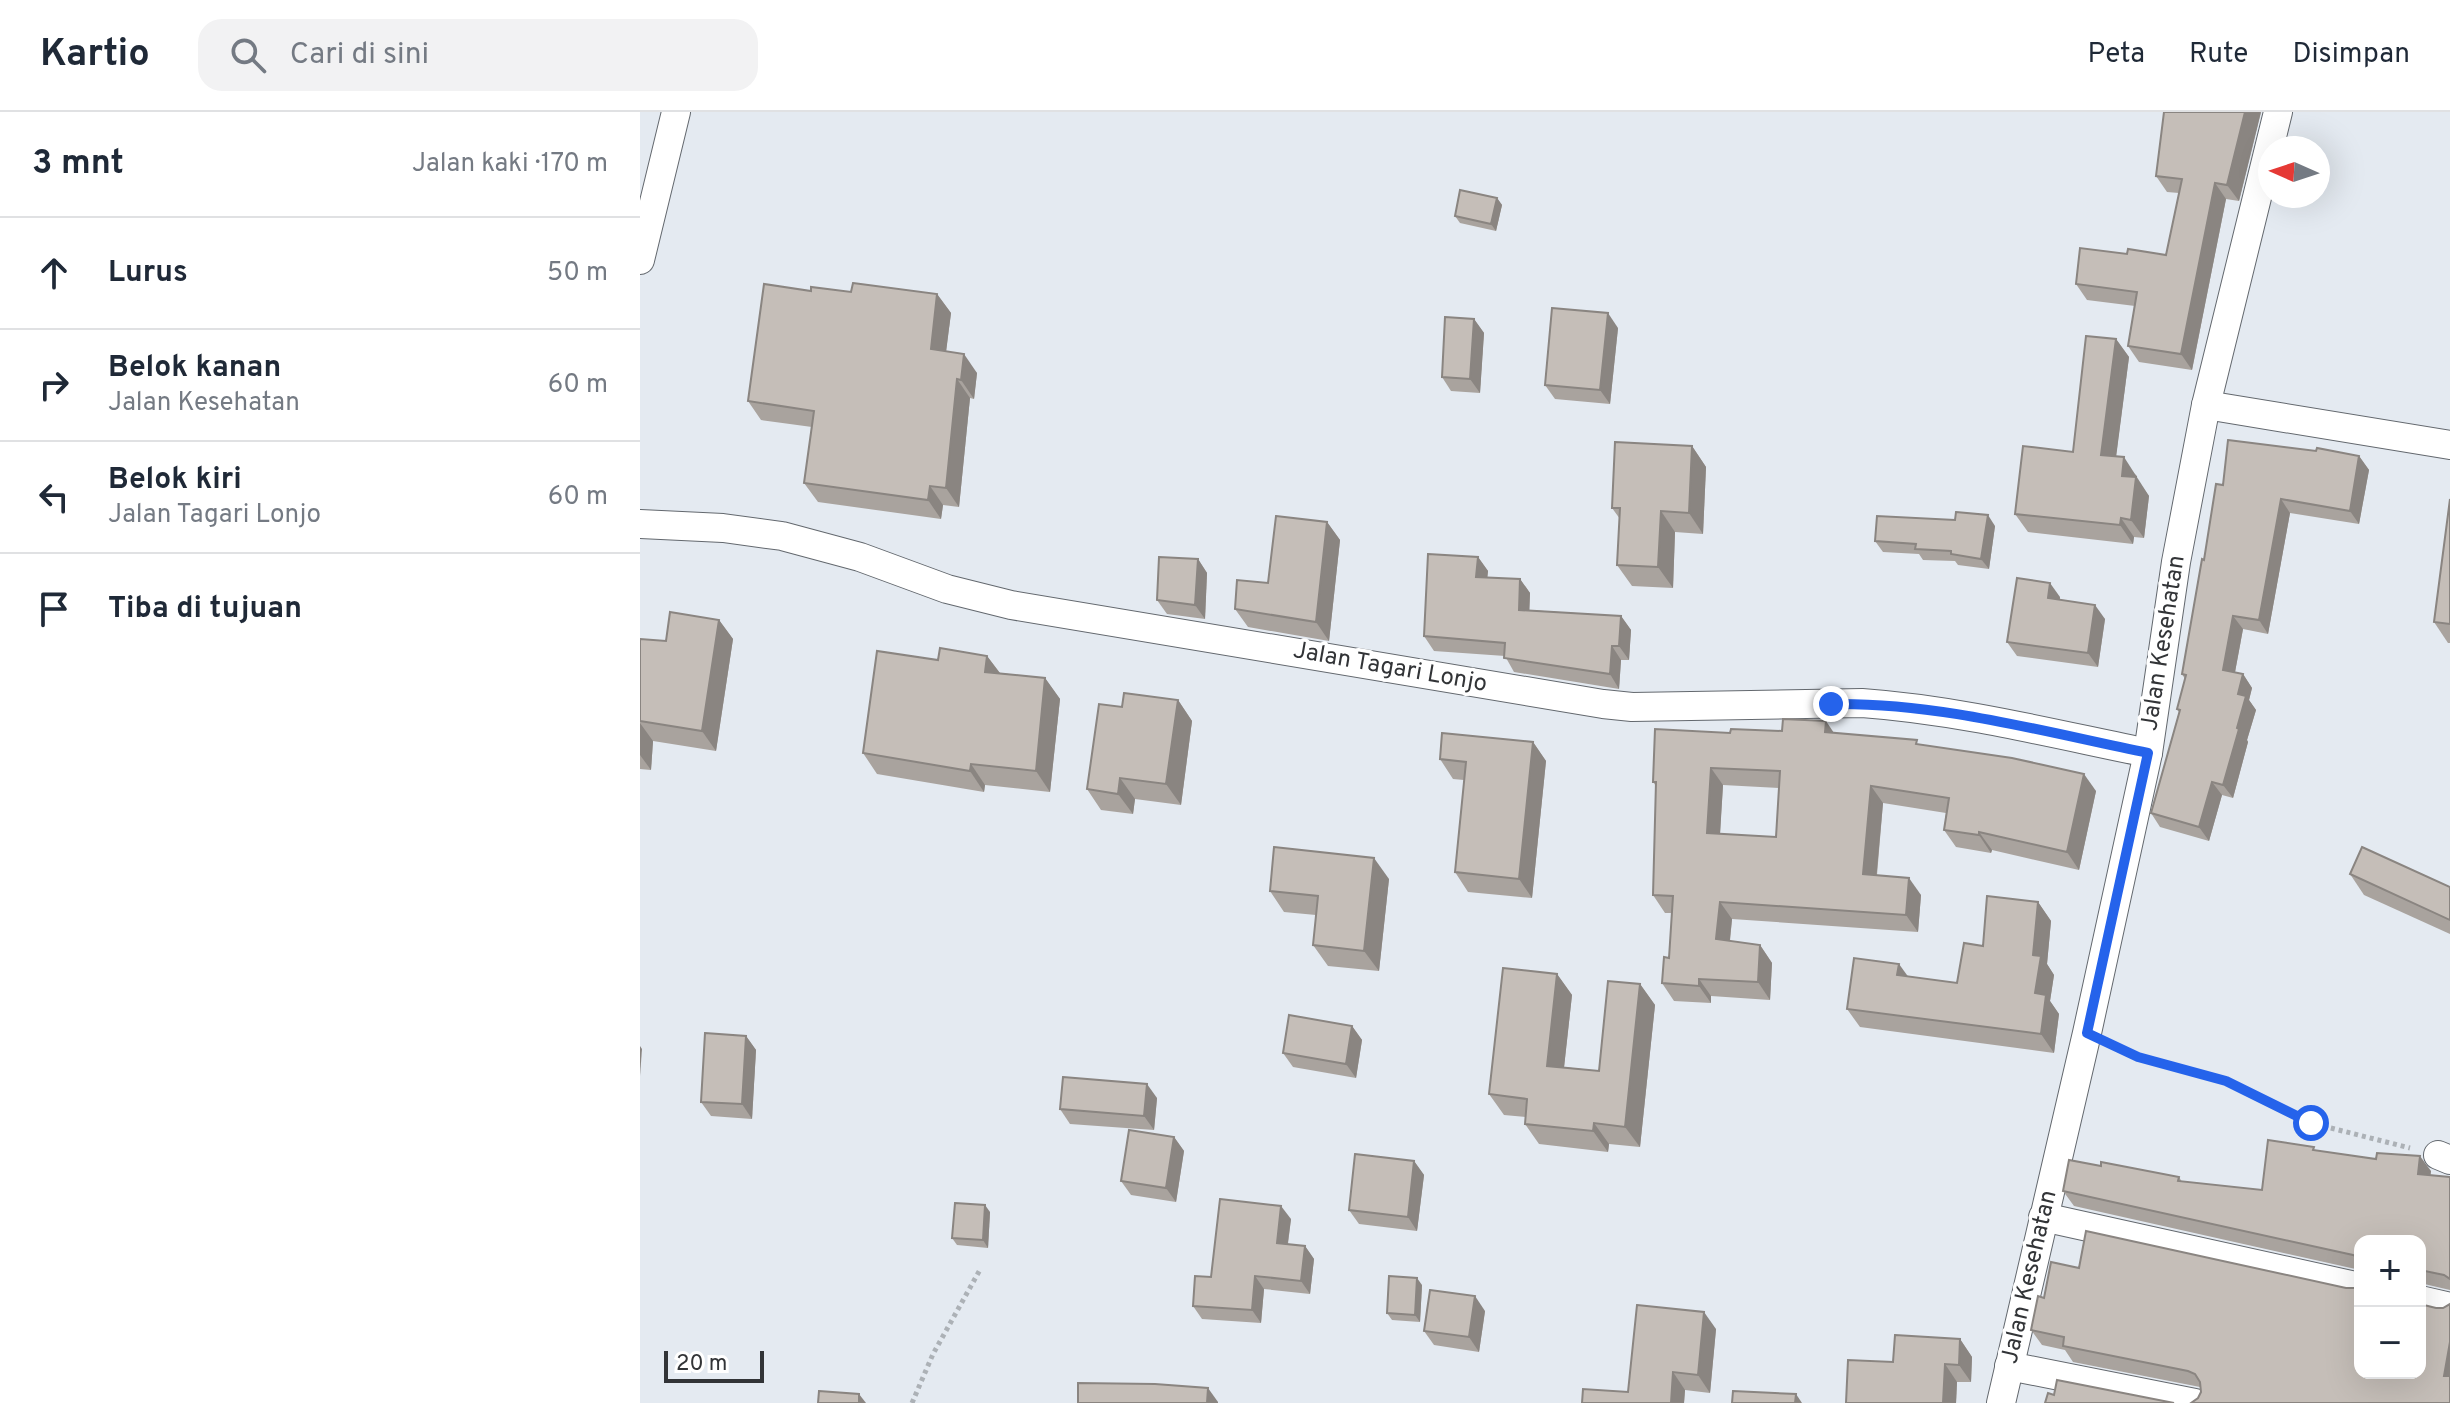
<!DOCTYPE html>
<html lang="id">
<meta charset="utf-8">
<style>
body{margin:0;font-family:Overpass,sans-serif;background:#f2f2f3;color:#1f2937}
.controls{position:absolute;right:24px;bottom:24px;display:grid;overflow:hidden;border-radius:16px;box-shadow:0 8px 32px #0002}
.controls button{width:72px;height:72px;display:grid;place-items:center;padding:0;border:0;border-bottom:2px solid #e0e1e3;background:#fff;color:#1f2937;font:40px sans-serif}
.compass{position:absolute;left:1618px;top:24px;width:72px;height:72px;border-radius:50%;background:#fff;box-shadow:0 8px 32px #0002;rotate:273deg}
.scale{position:absolute;left:24px;bottom:20px;width:100px;box-sizing:border-box;padding-left:8px;border:4px solid #323437;border-top:0;font-size:22px;line-height:28px;white-space:nowrap;color:#323437;-webkit-text-stroke:6px #fff;paint-order:stroke}
.stop{position:absolute;width:24px;height:24px;margin:-18px;border:6px solid #2563eb;border-radius:50%;background:#fff}
.stop.end{background:#2563eb;border-color:#fff;box-shadow:0 2px 8px #0008}
.list{margin:0;padding:0;list-style:none}
h2{display:flex;justify-content:space-between;align-items:center;height:104px;margin:0;padding:0 32px;font-size:34px}
h2 small{font-size:26px;font-weight:400;color:#747a83}
.list li{display:grid;grid-template-columns:52px 1fr auto;gap:24px;align-items:center;box-sizing:border-box;height:112px;padding:0 32px;border-top:2px solid #e0e1e3}
.list b{display:block;font-size:30px;white-space:nowrap}
.list p{margin:0;font-size:26px;white-space:nowrap;color:#747a83}
.list em{font-size:26px;font-style:normal;color:#747a83}
.icon{flex:none;width:44px;height:44px;fill:none;stroke:currentColor;stroke-width:2;stroke-linecap:round;stroke-linejoin:round}
.map{position:relative;flex:none;width:1810px;height:1291px;overflow:hidden}
header{display:flex;align-items:center;gap:48px;box-sizing:border-box;height:112px;padding:0 40px;background:#fff;border-bottom:2px solid #e0e1e3}
header strong{font-size:38px}
nav{display:flex;gap:44px;margin-inline-start:auto;font-size:28px}
.search{width:560px;height:72px;background:#f2f2f3;display:flex;align-items:center;gap:20px;box-sizing:border-box;padding:0 28px;border-radius:24px;color:#747a83;font-size:30px}
main{display:flex}
aside{flex:1;background:#fff}
.map>svg:first-child{display:block}
</style>
<header>
<strong>Kartio</strong>
<div class="search"><svg class="icon" aria-label="search" viewBox="0 0 24 24"><circle cx="10" cy="10" r="6"/><path d="M15 15l6 6"/></svg>Cari di sini</div>
<nav><a>Peta</a><a>Rute</a><a>Disimpan</a></nav>
</header>
<main>
<aside>
<h2>3 mnt<small>Jalan kaki · 170 m</small></h2>
<ul class="list">
<li><svg class="icon" aria-label="ahead" viewBox="0 0 24 24"><path d="M12 20V5M6 11l6-6 6 6"/></svg><div><b>Lurus</b></div><em>50 m</em></li>
<li><svg class="icon" aria-label="right" viewBox="0 0 24 24"><path d="M7 20v-9h11M14 6l5 5-5 5"/></svg><div><b>Belok kanan</b><p>Jalan Kesehatan</p></div><em>60 m</em></li>
<li><svg class="icon" aria-label="left" viewBox="0 0 24 24"><path d="M17 20v-9H6M10 6l-5 5 5 5"/></svg><div><b>Belok kiri</b><p>Jalan Tagari Lonjo</p></div><em>60 m</em></li>
<li><svg class="icon" aria-label="arrive" viewBox="0 0 24 24"><path d="M6 21V4h12l-3 4 3 4H6"/></svg><div><b>Tiba di tujuan</b></div></li>
</ul>
</aside>
<div class="map">
<svg width="1810" height="1291" viewBox="0 0 1810 1291">
<rect width="100%" height="100%" fill="#e4eaf1"/>
<g fill="none" stroke-linecap="round" stroke-linejoin="round">
<g stroke="#63686e" stroke-width="30">
<g id="street">
<path d="M0,148L36,0"/>
<path d="M1566,293L1638,0"/>
<path d="M0,412L83,416L142,424L220,445L307,477L371,493L963,592L992,595L1222,591C1319,598 1414,622 1508,641"/>
<path d="M1798,1043L1810,1048"/>
<path d="M1403,1105L1720,1175"/>
<path d="M1780,1188L1810,1195"/>
<path d="M1369,1254L1555,1291"/>
<path d="M1361,1291L1447,921L1508,641L1536,450L1566,293L1810,333"/>
</g>
</g>
<g stroke="#acb1b6" stroke-width="5" stroke-dasharray="4 4" stroke-linecap="butt">
<path d="M1475,934L1498,945L1586,969L1671,1011L1770,1036"/>
<path d="M272,1291L293,1242L341,1156"/>
</g>
<use href="#street" stroke="#fff" stroke-width="28"/>
</g>
<g fill="#a9a39e" fill-rule="evenodd">
<path d="M1621,0L1599,89L1586,87L1552,258L1499,250L1488,234L1495,194L1447,188L1436,172L1487,142L1526,143L1539,81L1527,80L1516,64Z"/>
<path d="M857,86L862,93L856,119L820,111L815,104Z"/>
<path d="M211,180L297,182L311,201L306,239L337,261L334,287L330,286L319,395L303,393L301,407L178,390L164,371L172,315L121,308L108,289Z"/>
<path d="M834,207L844,221L840,281L811,279L802,265Z"/>
<path d="M978,216L970,292L915,287L905,273Z"/>
<path d="M1476,227L1489,245L1476,344L1497,364L1496,366L1509,384L1504,426L1494,425L1493,432L1388,420L1375,402L1433,340Z"/>
<path d="M1052,334L1066,355L1063,422L1035,420L1033,476L992,474L977,453L980,407L972,396Z"/>
<path d="M1719,344L1729,358L1719,412L1650,401L1628,522L1603,517L1595,560L1603,562L1612,576L1609,588L1616,598L1607,628L1608,630L1593,686L1582,683L1569,729L1520,715L1511,701L1539,600L1537,597L1545,567L1542,562L1564,448L1583,373Z"/>
<path d="M1810,387V531H1808L1794,510Z"/>
<path d="M687,410L700,428L689,529L608,515L595,497L628,471Z"/>
<path d="M1355,414L1349,457L1318,453L1315,449L1283,448L1279,442L1243,440L1235,429Z"/>
<path d="M838,445L848,459L847,466L880,467L890,481L889,498L981,504L991,518L989,548H981L979,577L874,560L865,544L794,539L784,524Z"/>
<path d="M558,447L567,461L565,507L527,502L517,488Z"/>
<path d="M1420,485V487L1465,507L1458,555L1377,544L1367,530Z"/>
<path d="M79,508L93,527L76,639L13,629L11,658L0,657V527L26,529Z"/>
<path d="M347,544L360,561L405,566L420,587L410,680L345,673L344,680L237,662L223,641L298,548Z"/>
<path d="M538,588L552,609L541,693L495,687L493,702L461,698L447,677L482,595Z"/>
<path d="M1090,621H1194L1280,633L1456,679L1439,758L1352,738L1351,741L1316,735L1304,718L1306,701L1243,691L1237,763L1281,783L1278,820L1092,807L1090,829L1120,833L1132,851L1130,888L1071,884V891L1034,889L1022,871L1029,846L1032,801H1025L1013,783L1016,674L1013,670ZM1083,673L1139,676L1136,725L1080,722Z"/>
<path d="M893,630L906,649L892,786L828,780L815,760L824,668L813,667L800,647Z"/>
<path d="M1710,762L1810,775V822L1724,783Z"/>
<path d="M749,767L739,859L688,854L673,833L676,803L644,800L630,779Z"/>
<path d="M1398,790L1411,809L1407,852L1414,863L1410,889L1419,902L1414,941L1220,915L1207,897L1267,864L1317,871L1343,834Z"/>
<path d="M917,862L932,883L924,955L959,959L1000,872L1015,893L1000,1035L969,1032L968,1040L899,1032L885,1012L886,1005L864,1003L849,982Z"/>
<path d="M712,914L722,928L716,966L653,955L643,941Z"/>
<path d="M106,924L116,938L112,1007L71,1004L61,990Z"/>
<path d="M517,986L514,1018L430,1012L420,997Z"/>
<path d="M534,1025L544,1039L536,1090L491,1083L481,1069Z"/>
<path d="M1676,1038L1791,1059L1790,1063L1810,1065V1178L1780,1171V1129H1720V1158L1434,1094L1423,1079L1461,1054L1539,1065L1542,1070L1622,1078Z"/>
<path d="M774,1049L784,1063L777,1119L719,1112L709,1098Z"/>
<path d="M350,1100L348,1136L317,1133L312,1126Z"/>
<path d="M651,1107L648,1132L665,1134L674,1147L670,1182L624,1177L621,1211L562,1207L553,1194L571,1165Z"/>
<path d="M1439,1156L1706,1176H1715L1810,1291L1558,1286L1561,1280L1560,1275L1433,1250L1425,1238L1402,1233L1391,1218L1404,1186Z"/>
<path d="M782,1173L780,1210L752,1208L747,1201Z"/>
<path d="M845,1199L839,1240L794,1233L784,1219Z"/>
<path d="M1076,1217L1070,1281L1045,1278L1044,1291H942L988,1280Z"/>
<path d="M1320,1227L1332,1245L1331,1270H1317L1316,1291H1206L1253,1250Z"/>
</g>
<g fill="#8a8581">
<path d="M1605,0H1621L1599,89L1587,73Z"/>
<path d="M1575,71L1586,87L1552,258L1541,242Z"/>
<path d="M857,86L862,93L856,119L851,112Z"/>
<path d="M297,182L311,201L304,256L291,237Z"/>
<path d="M968,201L978,216L970,292L960,278Z"/>
<path d="M834,207L844,221L840,281L830,267Z"/>
<path d="M1476,227L1489,245L1474,361L1461,343Z"/>
<path d="M324,242L337,261L334,287L321,268Z"/>
<path d="M317,267L330,286L319,395L306,376Z"/>
<path d="M1052,334L1066,355L1063,422L1049,401Z"/>
<path d="M1719,344L1729,358L1719,412L1710,399Z"/>
<path d="M1484,345L1509,384L1504,426L1491,408L1482,364Z"/>
<path d="M290,374L303,393L301,407L288,388Z"/>
<path d="M1641,387L1650,401L1628,522L1619,508Z"/>
<path d="M1021,399L1035,420L1033,476L1018,455Z"/>
<path d="M1348,403L1355,414L1349,457L1341,447Z"/>
<path d="M1481,406L1494,425L1493,432L1480,413Z"/>
<path d="M687,410L700,428L689,529L676,510Z"/>
<path d="M838,445L848,459L846,479L836,465Z"/>
<path d="M558,447L567,461L565,507L555,493Z"/>
<path d="M880,467L890,481L889,512L879,498Z"/>
<path d="M1410,471L1420,485L1418,500L1408,486Z"/>
<path d="M1455,493L1465,507L1458,555L1448,541Z"/>
<path d="M981,504L991,518L989,548L979,534Z"/>
<path d="M1593,504L1603,517L1593,571L1583,558Z"/>
<path d="M79,508L93,527L76,639L62,619Z"/>
<path d="M972,534L981,548L979,577L970,562Z"/>
<path d="M347,544L362,564L345,560Z"/>
<path d="M1603,562L1612,576L1609,588L1616,598L1607,628L1608,630L1593,686L1583,673L1597,616L1598,582Z"/>
<path d="M405,566L420,587L410,680L396,659Z"/>
<path d="M538,588L552,609L541,693L526,672Z"/>
<path d="M1186,609L1198,627L1185,620Z"/>
<path d="M0,611L13,629L11,658L0,643Z"/>
<path d="M893,630L906,649L892,786L879,767Z"/>
<path d="M331,652L345,673L344,680L330,659Z"/>
<path d="M1071,656L1083,673L1079,738L1067,721Z"/>
<path d="M1444,662L1456,679L1439,758L1427,740Z"/>
<path d="M480,666L495,687L493,702L478,682Z"/>
<path d="M1572,670L1582,683L1569,729L1559,715Z"/>
<path d="M1231,674L1243,691L1235,780L1223,762Z"/>
<path d="M1339,720L1352,738L1351,741L1339,723Z"/>
<path d="M734,746L749,767L739,859L724,839Z"/>
<path d="M1269,766L1281,783L1278,820L1266,803Z"/>
<path d="M1080,790L1092,807L1088,845L1076,827Z"/>
<path d="M1398,790L1411,809L1407,852L1414,863L1410,889L1419,902L1414,941L1401,922L1395,881L1393,843Z"/>
<path d="M1120,833L1132,851L1130,888L1118,870Z"/>
<path d="M1259,852L1272,870L1257,863Z"/>
<path d="M917,862L932,883L922,974L907,954Z"/>
<path d="M1059,867L1071,884V891L1059,874Z"/>
<path d="M1000,872L1015,893L1000,1035L985,1015Z"/>
<path d="M712,914L722,928L716,966L706,952Z"/>
<path d="M106,924L116,938L112,1007L102,992Z"/>
<path d="M0,934L2,937L0,964Z"/>
<path d="M507,972L517,986L514,1018L504,1004Z"/>
<path d="M954,1011L969,1032L968,1040L953,1019Z"/>
<path d="M534,1025L544,1039L536,1090L526,1076Z"/>
<path d="M1780,1044L1791,1059L1789,1077L1778,1062Z"/>
<path d="M774,1049L784,1063L777,1119L768,1105Z"/>
<path d="M345,1093L350,1100L348,1136L343,1128Z"/>
<path d="M641,1094L651,1107L646,1144L637,1131Z"/>
<path d="M665,1134L674,1147L670,1182L661,1169Z"/>
<path d="M615,1164L624,1177L621,1211L612,1198Z"/>
<path d="M777,1166L782,1173L780,1210L775,1203Z"/>
<path d="M835,1184L845,1199L839,1240L829,1225Z"/>
<path d="M1064,1200L1076,1217L1070,1281L1058,1263Z"/>
<path d="M1320,1227L1332,1245L1331,1270L1319,1253Z"/>
<path d="M1810,1230V1272L1804,1264Z"/>
<path d="M1305,1252L1317,1270L1316,1291H1303Z"/>
<path d="M1033,1260L1045,1278L1044,1291H1031Z"/>
<path d="M568,1276L578,1290V1291H567Z"/>
<path d="M219,1282L226,1291H219Z"/>
<path d="M1156,1282L1162,1291H1155Z"/>
</g>
<g fill="#c5beb8" stroke="#8a8581" stroke-width="2" fill-rule="evenodd">
<path d="M1524,0H1605L1587,73L1575,71L1541,242L1488,234L1497,180L1436,172L1440,136L1487,142L1488,137L1526,143L1542,67L1516,64Z"/>
<path d="M820,78L857,86L851,112L815,104Z"/>
<path d="M213,171L297,182L291,237L324,242L321,268L317,267L306,376L290,374L288,388L164,371L174,299L108,289L124,172L171,179V175L211,180Z"/>
<path d="M912,196L968,201L960,278L905,273Z"/>
<path d="M805,205L834,207L830,267L802,265Z"/>
<path d="M1446,224L1476,227L1461,343L1484,345L1482,364L1496,365L1491,408L1481,406L1480,413L1375,402L1383,334L1433,340Z"/>
<path d="M1588,328L1676,339L1677,336L1719,344L1710,399L1641,387L1619,508L1593,504L1583,558L1603,562L1598,582L1606,584L1597,616L1599,617L1583,673L1572,670L1559,715L1511,701L1540,598L1537,597L1546,563L1542,562L1562,447L1564,448L1576,372L1583,373Z"/>
<path d="M975,330L1052,334L1049,401L1021,399L1018,455L977,453L980,396H972Z"/>
<path d="M1810,387V512L1794,510Z"/>
<path d="M1316,400L1348,403L1341,447L1311,442V439L1275,437L1276,432L1235,429L1237,404L1315,408Z"/>
<path d="M636,404L687,410L676,510L595,497L597,468L628,471Z"/>
<path d="M788,442L838,445L836,465L880,467L879,498L981,504L979,534H972L970,562L864,546L865,531L784,524Z"/>
<path d="M519,445L558,447L555,493L517,488Z"/>
<path d="M1377,466L1410,471L1408,486L1455,493L1448,541L1367,530Z"/>
<path d="M30,500L79,508L62,619L0,609V527L26,529Z"/>
<path d="M300,536L347,544L345,560L405,566L396,659L331,652L330,659L223,641L237,539L298,548Z"/>
<path d="M484,581L538,588L526,672L480,666L478,682L447,677L459,592L482,595Z"/>
<path d="M1143,607L1186,609L1185,620L1277,628L1276,632L1372,646L1444,662L1427,740L1339,720V723L1304,718L1309,686L1231,674L1223,762L1269,766L1266,803L1080,790L1076,827L1120,833L1118,870L1059,867V874L1022,871L1024,845L1029,846L1033,784L1013,783L1016,670H1013L1015,617L1090,621L1091,617L1142,619ZM1071,656L1140,659L1136,725L1067,721Z"/>
<path d="M802,621L893,630L879,767L815,760L826,650L800,647Z"/>
<path d="M634,735L734,746L724,839L673,833L678,784L630,779Z"/>
<path d="M1722,735L1810,775V808L1710,762Z"/>
<path d="M1347,784L1398,790L1393,843L1401,844L1395,881L1406,883L1401,922L1207,897L1214,846L1259,852L1257,863L1317,871L1324,831L1343,834Z"/>
<path d="M863,856L917,862L907,954L959,959L968,869L1000,872L985,1015L954,1011L953,1019L885,1012L887,987L849,982Z"/>
<path d="M649,903L712,914L706,952L643,941Z"/>
<path d="M65,921L106,924L102,992L61,990Z"/>
<path d="M423,965L507,972L504,1004L420,997Z"/>
<path d="M489,1018L534,1025L526,1076L481,1069Z"/>
<path d="M1628,1028L1674,1035L1673,1038L1736,1047L1737,1041L1780,1044L1778,1062L1810,1065V1167L1804,1163L1780,1158V1129H1720V1147L1713,1143L1423,1079L1429,1048L1461,1054V1050L1539,1065L1538,1069L1622,1078Z"/>
<path d="M715,1042L774,1049L768,1105L709,1098Z"/>
<path d="M580,1087L641,1094L637,1131L665,1134L661,1169L615,1164L612,1198L553,1194L555,1164L571,1165Z"/>
<path d="M315,1091L345,1093L343,1128L312,1126Z"/>
<path d="M1446,1119L1706,1176H1715L1720,1172V1261H1780V1192L1796,1196H1803L1810,1192V1230L1804,1264H1810V1291H1551L1558,1286L1561,1280L1560,1270L1555,1262L1548,1259L1423,1234L1424,1225L1391,1218L1398,1184L1404,1186L1411,1150L1439,1156Z"/>
<path d="M749,1164L777,1166L775,1203L747,1201Z"/>
<path d="M790,1178L835,1184L829,1225L784,1219Z"/>
<path d="M997,1193L1064,1200L1058,1263L1033,1260L1031,1291H942L943,1277L988,1280Z"/>
<path d="M1255,1223L1320,1227L1319,1253L1305,1252L1303,1291H1206L1208,1248L1253,1250Z"/>
<path d="M1417,1268L1534,1291H1405L1408,1281L1414,1283Z"/>
<path d="M438,1271L515,1272L568,1276L567,1291H438Z"/>
<path d="M179,1279L219,1282V1291H178Z"/>
<path d="M1093,1279L1156,1282L1155,1291H1092Z"/>
</g>
<g fill="none" stroke-linecap="round" stroke-linejoin="round">
<path stroke="#2563eb" stroke-width="10" d="M1191,592C1298,590 1404,620 1508,641L1447,921L1498,945L1586,969L1671,1011"/>
</g>
<g text-anchor="middle" dominant-baseline="central" stroke-width="7" stroke-linejoin="round" paint-order="stroke">
<g font-size="24" fill="#323437" stroke="#fff">
<text transform="translate(1524 531) rotate(-81)">Jalan Kesehatan</text>
<text transform="translate(750 556) rotate(10)">Jalan Tagari Lonjo</text>
<text transform="translate(1390 1165) rotate(-77)">Jalan Kesehatan</text>
</g>
</g>
</svg>
<div class="controls">
<button>+</button>
<button>−</button>
</div>
<svg class="compass" viewBox="-18 -18 36 36"><path d="M0-13l5 13h-10z" fill="#e53935"/><path d="M0 13l5-13h-10z" fill="#747a83"/></svg>
<div class="scale">20 m</div>
<div class="stop" style="left:1671px;top:1011px"></div>
<div class="stop end" style="left:1191px;top:592px"></div>
</div>
</main>
